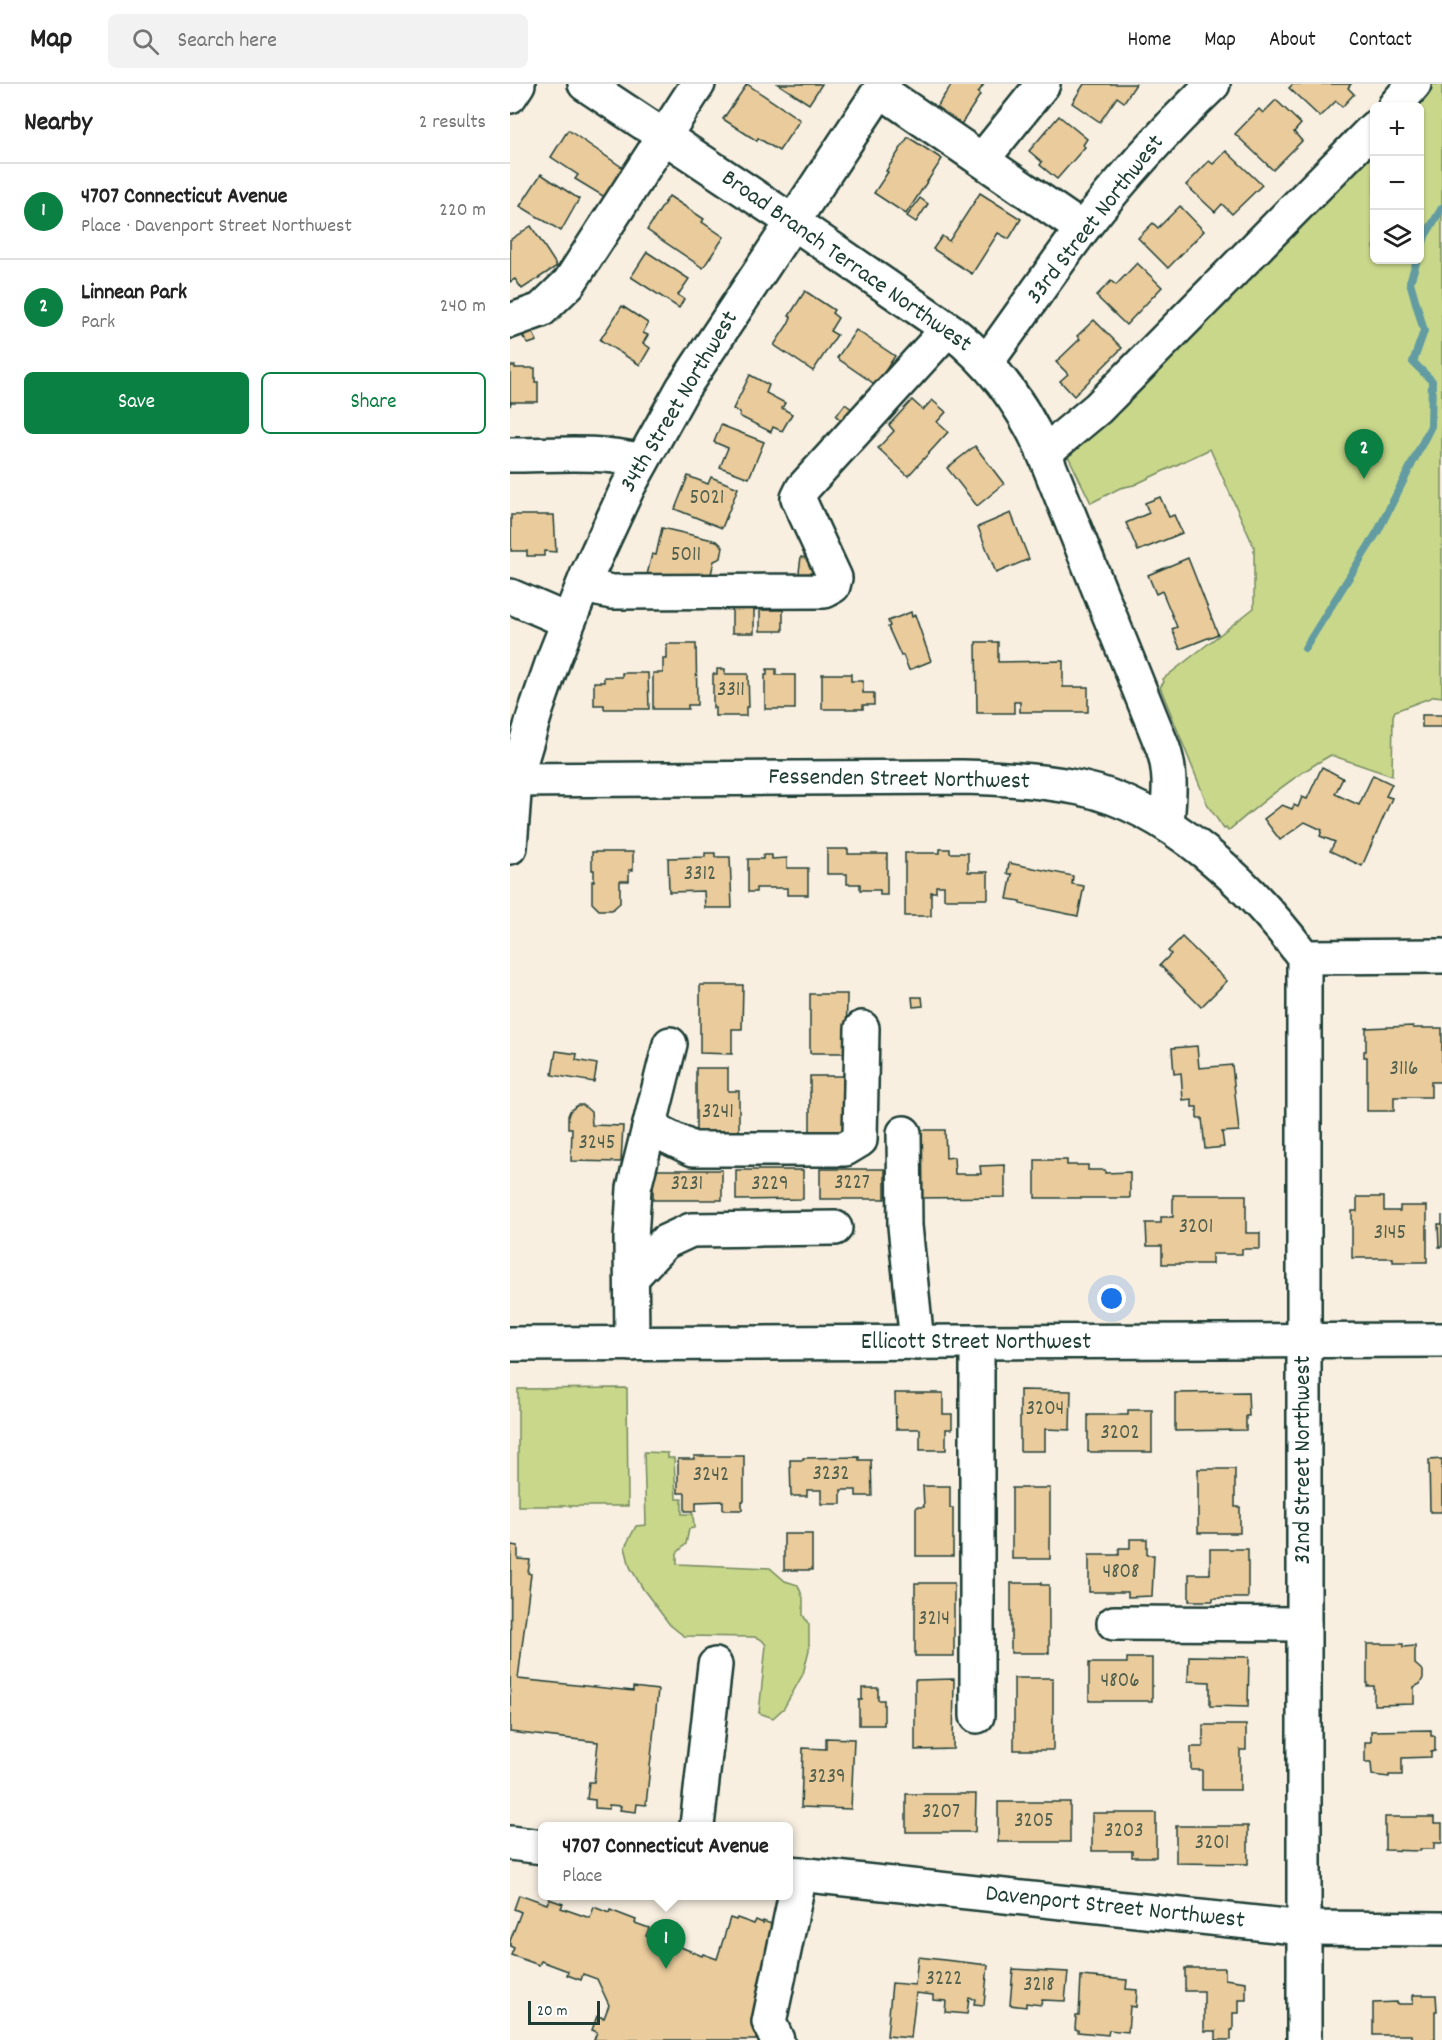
<!DOCTYPE html>
<meta charset="utf-8">
<style>
body{margin:0;font-family:Dekko,sans-serif;background:#f2f2f2;color:#222}
.controls{position:absolute;right:18px;top:18px;display:grid;overflow:hidden;border-radius:9px;box-shadow:0 2px 4px #0004}
.controls button{width:54px;height:54px;display:grid;place-items:center;padding:0;border:0;border-bottom:2px solid #e0e0e0;background:#fff;color:#222;font:30px sans-serif}
.scale{position:absolute;left:18px;bottom:15px;width:72px;box-sizing:border-box;padding-left:6px;border:3px solid #1f3d34;border-top:0;font-size:16px;line-height:21px;white-space:nowrap;color:#1f3d34;-webkit-text-stroke:4px #fff;paint-order:stroke}
.you{position:absolute;left:602px;top:1215px;width:21px;height:21px;margin:-15px;border:4px solid #fff;border-radius:50%;background:#1a73e8;box-shadow:0 0 0 9px #1a73e833}
.badge{display:grid;place-items:center;width:39px;height:39px;border-radius:50%;background:#0b8043;color:#fff;font-size:20px;font-weight:700}
.pin{position:absolute;translate:-50% -50px;filter:drop-shadow(0 2px 3px #0008)}
.pin::after{content:'';position:absolute;top:32px;width:21px;height:18px;background:inherit;clip-path:polygon(0 0,100% 0,50% 100%)}
.popup{position:absolute;left:28px;top:1738px;width:255px;height:78px;box-sizing:border-box;display:grid;place-content:center;border-radius:9px;background:#fff;filter:drop-shadow(0 2px 4px #0005);font-size:20px;white-space:nowrap;color:#767676}
.popup b{font-size:22px;color:#222}
.popup::after{content:'';position:absolute;left:50%;top:100%;margin-left:-12px;border:12px solid transparent;border-top-color:#fff}
.list{margin:0;padding:0;list-style:none}
h2{display:flex;justify-content:space-between;align-items:center;height:78px;margin:0;padding:0 24px;font-size:26px}
h2 small{font-size:20px;font-weight:400;color:#767676}
.list li{display:grid;grid-template-columns:39px 1fr auto;gap:18px;align-items:center;box-sizing:border-box;height:96px;padding:0 24px;border-top:2px solid #e0e0e0}
.list b{display:block;font-size:22px;white-space:nowrap}
.list p{margin:0;font-size:20px;white-space:nowrap;color:#767676}
.list em{font-size:20px;font-style:normal;color:#767676}
.actions{display:flex;gap:12px;padding:18px 24px}
.actions a{flex:1;padding:14px 0;border:2px solid #0b8043;border-radius:9px;text-align:center;font-size:21px;color:#0b8043}
.actions .main{background:#0b8043;color:#fff}
.icon{flex:none;width:33px;height:33px;fill:none;stroke:currentColor;stroke-width:2;stroke-linecap:round;stroke-linejoin:round}
.map{position:relative;flex:none;width:932px;height:1956px;overflow:hidden}
header{display:flex;align-items:center;gap:36px;box-sizing:border-box;height:84px;padding:0 30px;background:#fff;border-bottom:2px solid #e0e0e0}
header strong{font-size:28px}
nav{display:flex;gap:33px;margin-inline-start:auto;font-size:21px}
.search{width:420px;height:54px;background:#f2f2f2;display:flex;align-items:center;gap:15px;box-sizing:border-box;padding:0 21px;border-radius:9px;color:#767676;font-size:22px}
main{display:flex}
aside{flex:1;background:#fff}
.map>svg:first-child{display:block}
</style>
<header>
<strong>Map</strong>
<div class="search"><svg class="icon" aria-label="search" viewBox="0 0 24 24"><circle cx="10" cy="10" r="6"/><path d="M15 15l6 6"/></svg>Search here</div>
<nav><a>Home</a><a>Map</a><a>About</a><a>Contact</a></nav>
</header>
<main>
<aside>
<h2>Nearby<small>2 results</small></h2>
<ul class="list">
<li><span class="badge">1</span><div><b>4707 Connecticut Avenue</b><p>Place · Davenport Street Northwest</p></div><em>220 m</em></li>
<li><span class="badge">2</span><div><b>Linnean Park</b><p>Park</p></div><em>240 m</em></li>
</ul>
<div class="actions"><a class="main">Save</a><a>Share</a></div>
</aside>
<div class="map">
<svg width="932" height="1956" viewBox="0 0 932 1956">
<rect width="100%" height="100%" fill="#f8efe1"/>
<filter id="ink" filterUnits="userSpaceOnUse"><feTurbulence type="fractalNoise" baseFrequency=".0167" numOctaves="2"/><feDisplacementMap in="SourceGraphic" scale="12" xChannelSelector="R" yChannelSelector="G"/><feConvolveMatrix kernelMatrix="1 2 1 2 8 2 1 2 1" color-interpolation-filters="sRGB"/></filter>
<g filter="url(#ink)">
<g fill="#c8d78a" stroke="#748a5f" stroke-width="1.5">
<path d="M905,0H932V613L925,612L885,627L883,632L882,692L821,671C783,692 751,719 718,747L716,744L714,745L698,722L650,603L654,598L653,595L744,524V463L700,365L624,401L610,404L581,419L557,370L864,49V176H910V22H888Z"/>
<path d="M117,1304L118,1422H8V1305Z"/>
<path d="M134,1368L158,1369V1374H164L166,1415H172V1430H183L184,1444L179,1445L176,1460L167,1469V1480L260,1484L275,1497L288,1501L293,1514V1531L299,1541V1566L293,1590L274,1624L263,1634L249,1629L256,1561L252,1556L245,1553L174,1552L160,1541L133,1505L120,1483L115,1463L126,1442L136,1441Z"/>
</g>
<g fill="none" stroke-linecap="round" stroke-linejoin="round">
<g stroke="#629ca2" stroke-width="8">
<path d="M910,169L915,152L932,124"/>
<path d="M795,564L868,447L921,342L922,297L903,278L914,247L900,198L907,176"/>
</g>
</g>
<g fill="#e9cb9c" stroke="#1f3d34" stroke-width="1.5">
<path d="M237,0L290,36L269,67L248,54L247,57L213,35Z"/>
<path d="M268,0H312L299,20Z"/>
<path d="M442,0H474L468,9L470,11L450,42L425,25Z"/>
<path d="M574,0H626L614,18L607,13L590,38L562,19Z"/>
<path d="M783,0H841L838,4L844,10L832,23L826,17L810,33L779,4Z"/>
<path d="M766,16L791,40L784,48L792,57L763,86L725,50L749,25L753,29Z"/>
<path d="M549,32L577,55L573,61L575,63L547,95L530,81L532,78L519,67Z"/>
<path d="M58,46L116,86L98,115L65,95L68,91L41,73Z"/>
<path d="M398,53L432,75L396,130L364,109L378,88L376,87Z"/>
<path d="M716,67L752,101L722,130L712,120L705,128L676,101L699,77L703,80Z"/>
<path d="M31,90L69,115L51,147L10,122Z"/>
<path d="M470,109L511,135L499,155L488,149L462,190L423,165L432,152L439,157Z"/>
<path d="M159,112L194,135L192,138L214,153L193,184L137,146Z"/>
<path d="M410,114L418,120L406,138L397,132Z"/>
<path d="M670,122L694,147L658,184L628,154L643,139L648,144Z"/>
<path d="M21,142L47,182L12,205L5,195L0,198V156Z"/>
<path d="M137,168L179,195L168,211L174,215L169,224L121,193Z"/>
<path d="M627,179L652,203L616,241L586,212L601,197L606,201Z"/>
<path d="M295,207L324,226L322,229L328,234L320,247L327,251L303,287L264,261L278,240L281,233L279,232Z"/>
<path d="M112,222L138,239L133,249L138,251L133,259L140,264L130,281L90,256Z"/>
<path d="M584,236L612,264L564,312L550,297L558,290L546,278L570,255L567,252Z"/>
<path d="M346,246L385,272L366,301L327,274Z"/>
<path d="M23,249L27,257L18,260L13,253Z"/>
<path d="M0,282H5V284H25V298H28V318H1L0,322Z"/>
<path d="M240,291L259,301L256,309L275,319L272,324L282,330L272,347L263,343L261,348L229,332L230,329L223,325Z"/>
<path d="M402,316L413,326L422,316L436,328L427,338L438,348L398,392L368,364L384,347L379,341Z"/>
<path d="M335,320L347,329L338,341L326,332Z"/>
<path d="M211,341L254,358L239,394L210,383L218,364L204,358Z"/>
<path d="M465,362L494,400L467,422L437,384Z"/>
<path d="M178,392L198,400L201,393L228,404L212,444L165,425Z"/>
<path d="M650,413L659,433L664,431L672,449L628,467L616,439L639,429L635,419Z"/>
<path d="M501,429L519,475L486,489L468,443Z"/>
<path d="M1,431H44L46,468L34,467V472H17V467H1Z"/>
<path d="M152,444L207,457L213,463L211,474L204,477L199,499H176L137,491L142,470L146,471Z"/>
<path d="M291,473L305,476L302,498L288,496Z"/>
<path d="M678,474L708,550L670,565L662,545L667,543L652,507L646,510L638,491Z"/>
<rect x="222" y="524" width="22" height="25"/>
<rect x="250" y="526" width="23" height="21"/>
<path d="M401,528L402,533L405,531L421,577L399,586L393,571L391,572L378,543L380,542L378,537Z"/>
<path d="M466,558H488V578L553,577V603H578V628H510V618H504V629H467Z"/>
<path d="M157,560H186L187,621H178V625H143V589H153V575H157Z"/>
<path d="M207,585H215V590H238L239,623H236V632H205V624H203V590H207Z"/>
<path d="M257,585H266V591H285V625H255V591H257Z"/>
<path d="M112,589H138L139,625H94V621H84V598H94V593H112Z"/>
<path d="M312,590H341V597H353V609H364V621H353V625H312Z"/>
<rect x="912" y="631" width="20" height="12"/>
<path d="M812,683L833,694L825,710L849,721L863,691L882,700L876,712L882,714L852,782L820,767L825,758L810,752L812,746L795,738L770,756L754,735L772,721L782,725L784,721L788,723L792,713L797,715Z"/>
<path d="M317,765H338V770H377V811H370V806H350V800H337V790H317Z"/>
<path d="M430,765H440V769H458V788H478V815H434V802H426V808H421V832H395V769H430Z"/>
<path d="M82,768H123V786H119V797H110V819L102,826H89L82,819V797H84V786H82Z"/>
<path d="M195,769H205V773H220L222,824H195L194,807L159,808L158,774L195,773Z"/>
<path d="M253,771H262V775L277,774V784H298V811H277V804H246V808H238V775H253Z"/>
<path d="M499,779L563,792L562,800L574,802L568,832L510,820V817L497,815L502,790H497Z"/>
<path d="M672,853L717,897L691,923L650,881L661,870L658,867Z"/>
<path d="M190,901H233L232,945H222V970L190,969Z"/>
<path d="M300,910H337L336,969H300Z"/>
<path d="M402,913H412L413,922L403,923Z"/>
<path d="M903,942V944H932V998H921V1013H884V1027H857V973H854V967H856V944Z"/>
<path d="M687,962L689,984L722,981L729,1047L712,1048L714,1063L695,1065L692,1034H687V1023H682V1015L673,1016L671,989L664,990L662,964Z"/>
<path d="M46,967L67,970L66,976L87,980L84,998L42,991Z"/>
<path d="M186,984H218V1007H229V1052H186Z"/>
<rect x="300" y="992" width="37" height="59"/>
<path d="M68,1021H73L81,1028L82,1041L113,1042L111,1078L61,1077L62,1044H58V1032L60,1027Z"/>
<path d="M407,1046H435L436,1074L444,1073L445,1090H471L470,1082L495,1081V1113L408,1114Z"/>
<path d="M525,1076H557V1081H578V1086H595V1089L620,1088V1114H525Z"/>
<rect x="310" y="1085" width="65" height="30"/>
<rect x="143" y="1086" width="69" height="30"/>
<path d="M226,1086H293V1115L226,1116Z"/>
<path d="M663,1111H736V1149H750V1165H732V1170H702V1180H652V1162H637L636,1139H651V1133H663Z"/>
<path d="M847,1113H874V1127H890V1122H917V1178H883V1174H842V1127H847Z"/>
<path d="M932,1131V1163H929L928,1140H932Z"/>
<path d="M510,1306L561,1307L560,1346L535,1345V1367H510Z"/>
<path d="M738,1308L739,1332H736V1346L665,1347V1309Z"/>
<path d="M385,1309H433V1330H442V1345H436V1366H410V1345H386Z"/>
<path d="M618,1326H642V1368H578V1331H618Z"/>
<path d="M184,1372H234V1417H232V1426H213V1417L186,1418V1427H175V1409H168V1375H184Z"/>
<path d="M349,1373V1376H361L362,1412H346V1406H331V1420H311V1406H297V1412H281L280,1376H293V1374Z"/>
<path d="M932,1375V1428H920L919,1376Z"/>
<path d="M688,1385H725V1423H730V1449H688Z"/>
<path d="M413,1402H440V1424H443V1472H406V1423H414Z"/>
<rect x="502" y="1404" width="38" height="71"/>
<rect x="274" y="1450" width="28" height="36"/>
<path d="M620,1455H637V1471H644L642,1512L618,1513V1508H579V1471H609V1464H620Z"/>
<path d="M1,1461L8,1462V1475L20,1476L18,1489L21,1490L8,1595L123,1607V1603L148,1606L136,1721L127,1720L126,1728L110,1726L111,1722L99,1721V1725L85,1724V1716L77,1715L79,1698H84L88,1658L0,1648Z"/>
<path d="M700,1465H738V1514H703V1517H679V1490H700Z"/>
<rect x="405" y="1499" width="39" height="73"/>
<path d="M501,1499H531V1501H539V1569H501Z"/>
<path d="M857,1560H893V1563L905,1562V1580L913,1587V1594L910,1600L904,1603V1620L864,1621V1602H857Z"/>
<path d="M679,1572L739,1573L738,1623L700,1622V1598L678,1597Z"/>
<path d="M617,1574H642V1617H579V1579H617Z"/>
<rect x="504" y="1594" width="39" height="72"/>
<path d="M444,1595L443,1665L405,1666V1596Z"/>
<path d="M352,1604H368V1616H374V1641H349V1616H352Z"/>
<path d="M693,1641H736V1666H730V1706H692V1686H681V1663H693Z"/>
<path d="M921,1646V1652H925V1667L921,1668V1673L892,1674V1691H879V1693L862,1691L861,1678H855V1658H861V1647Z"/>
<path d="M316,1654L344,1655L341,1725L291,1723L293,1664L316,1665Z"/>
<path d="M396,1710H466L465,1748H396Z"/>
<rect x="488" y="1718" width="72" height="40"/>
<path d="M582,1729H646V1773H622V1767H582Z"/>
<path d="M875,1733H924V1739H932V1759H924V1765H910V1767L875,1766Z"/>
<path d="M666,1742H738V1780L666,1779Z"/>
<path d="M9,1811L14,1813L15,1812L37,1820L39,1815L53,1820L51,1824L80,1834L84,1823L99,1829L100,1826L126,1836L125,1839L139,1844L136,1852L161,1861V1859L192,1872L193,1870L207,1875L220,1834L226,1836L227,1834L244,1840L246,1836L253,1839V1837L270,1843L250,1943L246,1956H84L87,1948L82,1946L87,1932L94,1934L99,1921L87,1895L73,1890L71,1896L57,1891L58,1887L31,1877L29,1881L1,1871L4,1864L0,1862V1857L11,1828L4,1825Z"/>
<path d="M408,1873L478,1881L474,1921L464,1920L465,1915L459,1914L457,1930L435,1928L436,1917L423,1916V1911L406,1909L401,1954L377,1952L382,1899L405,1901Z"/>
<path d="M675,1884H715V1895L736,1898V1916H729V1929H723V1946H721V1956H706V1947H694V1907H675Z"/>
<path d="M503,1885L558,1888L555,1917L532,1916L531,1921L516,1919V1923L500,1921Z"/>
<path d="M571,1892L617,1896L616,1905L627,1906L626,1923L620,1922L618,1948L599,1946L598,1951L568,1948V1946L565,1945L566,1932H569Z"/>
<path d="M903,1911H926L927,1927H925V1956H902V1951H863V1919L887,1918V1920H903Z"/>
</g>
<g fill="none" stroke-linecap="round" stroke-linejoin="round">
<g stroke="#1f3d34" stroke-width="38">
<g id="minor">
<path d="M75,0L283,138L441,247C483,280 513,321 534,369L653,664C662,689 659,713 657,740"/>
<path d="M370,6L572,145"/>
<path d="M0,12L8,0"/>
<path d="M885,22L904,0"/>
<path d="M472,76L533,0"/>
<path d="M0,237L31,226L59,199L188,0"/>
<path d="M476,279C509,234 540,188 573,144C613,93 656,45 703,0"/>
<path d="M534,369L588,324L864,44"/>
<path d="M0,371C43,371 89,366 132,377"/>
<path d="M73,502L102,508L315,507L323,502L325,494L288,414L293,404L438,245"/>
<path d="M0,512L58,537"/>
<path d="M0,696L452,693C491,694 531,696 570,704C660,723 741,802 794,873V1956"/>
<path d="M0,763L5,696L26,626L44,574L78,489L118,403L173,304L374,0"/>
<path d="M794,873L932,872"/>
<path d="M141,1038L150,1049L183,1065H335L350,1056L352,944"/>
<path d="M394,1049L395,1142L407,1259"/>
<path d="M122,1193L155,1158L181,1146L325,1144"/>
<path d="M467,1259V1632"/>
<path d="M0,1260L932,1256"/>
<path d="M122,1260L121,1155L124,1104L160,960"/>
<path d="M604,1539L794,1540"/>
<path d="M187,1742L205,1581"/>
<path d="M0,1759L33,1763"/>
<path d="M279,1789L794,1844L932,1845"/>
<path d="M267,1956L259,1938L290,1790"/>
</g>
</g>
<use href="#minor" stroke="#fff" stroke-width="33"/>
</g>
</g>
<g text-anchor="middle" dominant-baseline="central" stroke-width="5" stroke-linejoin="round" paint-order="stroke">
<g font-size="21" fill="#52604e">
<text x="197" y="415">5021</text>
<text x="176" y="472">5011</text>
<text x="221" y="607">3311</text>
<text x="190" y="791">3312</text>
<text x="894" y="986">3116</text>
<text x="208" y="1029">3241</text>
<text x="87" y="1060">3245</text>
<text x="342" y="1100">3227</text>
<text x="177" y="1101">3231</text>
<text x="260" y="1101">3229</text>
<text x="686" y="1144">3201</text>
<text x="880" y="1150">3145</text>
<text x="535" y="1326">3204</text>
<text x="610" y="1350">3202</text>
<text x="321" y="1391">3232</text>
<text x="201" y="1392">3242</text>
<text x="611" y="1489">4808</text>
<text x="424" y="1536">3214</text>
<text x="610" y="1598">4806</text>
<text x="317" y="1694">3239</text>
<text x="431" y="1729">3207</text>
<text x="524" y="1738">3205</text>
<text x="614" y="1748">3203</text>
<text x="702" y="1760">3201</text>
<text x="434" y="1896">3222</text>
<text x="529" y="1902">3218</text>
</g>
<g font-size="24" fill="#1f3d34" stroke="#fff">
<text transform="translate(586 136) rotate(-52)">33rd Street Northwest</text>
<text transform="translate(336 178) rotate(35)">Broad Branch Terrace Northwest</text>
<text transform="translate(170 318) rotate(-59)">34th Street Northwest</text>
<text transform="translate(389 696) rotate(1)">Fessenden Street Northwest</text>
<text x="466" y="1259">Ellicott Street Northwest</text>
<text transform="translate(794 1376) rotate(-90)">32nd Street Northwest</text>
<text transform="translate(605 1824) rotate(6)">Davenport Street Northwest</text>
</g>
</g>
</svg>
<div class="controls">
<button>+</button>
<button>−</button>
<button><svg class="icon" aria-label="layers" viewBox="0 0 24 24"><path d="M12 4l9 5-9 5-9-5zM3 14l9 5 9-5"/></svg></button>
</div>
<div class="scale">20 m</div>
<div class="you"></div>
<div class="pin badge" style="left:156px;top:1885px">1</div>
<div class="popup"><b>4707 Connecticut Avenue</b>Place</div>
<div class="pin badge" style="left:854px;top:395px">2</div>
</div>
</main>
